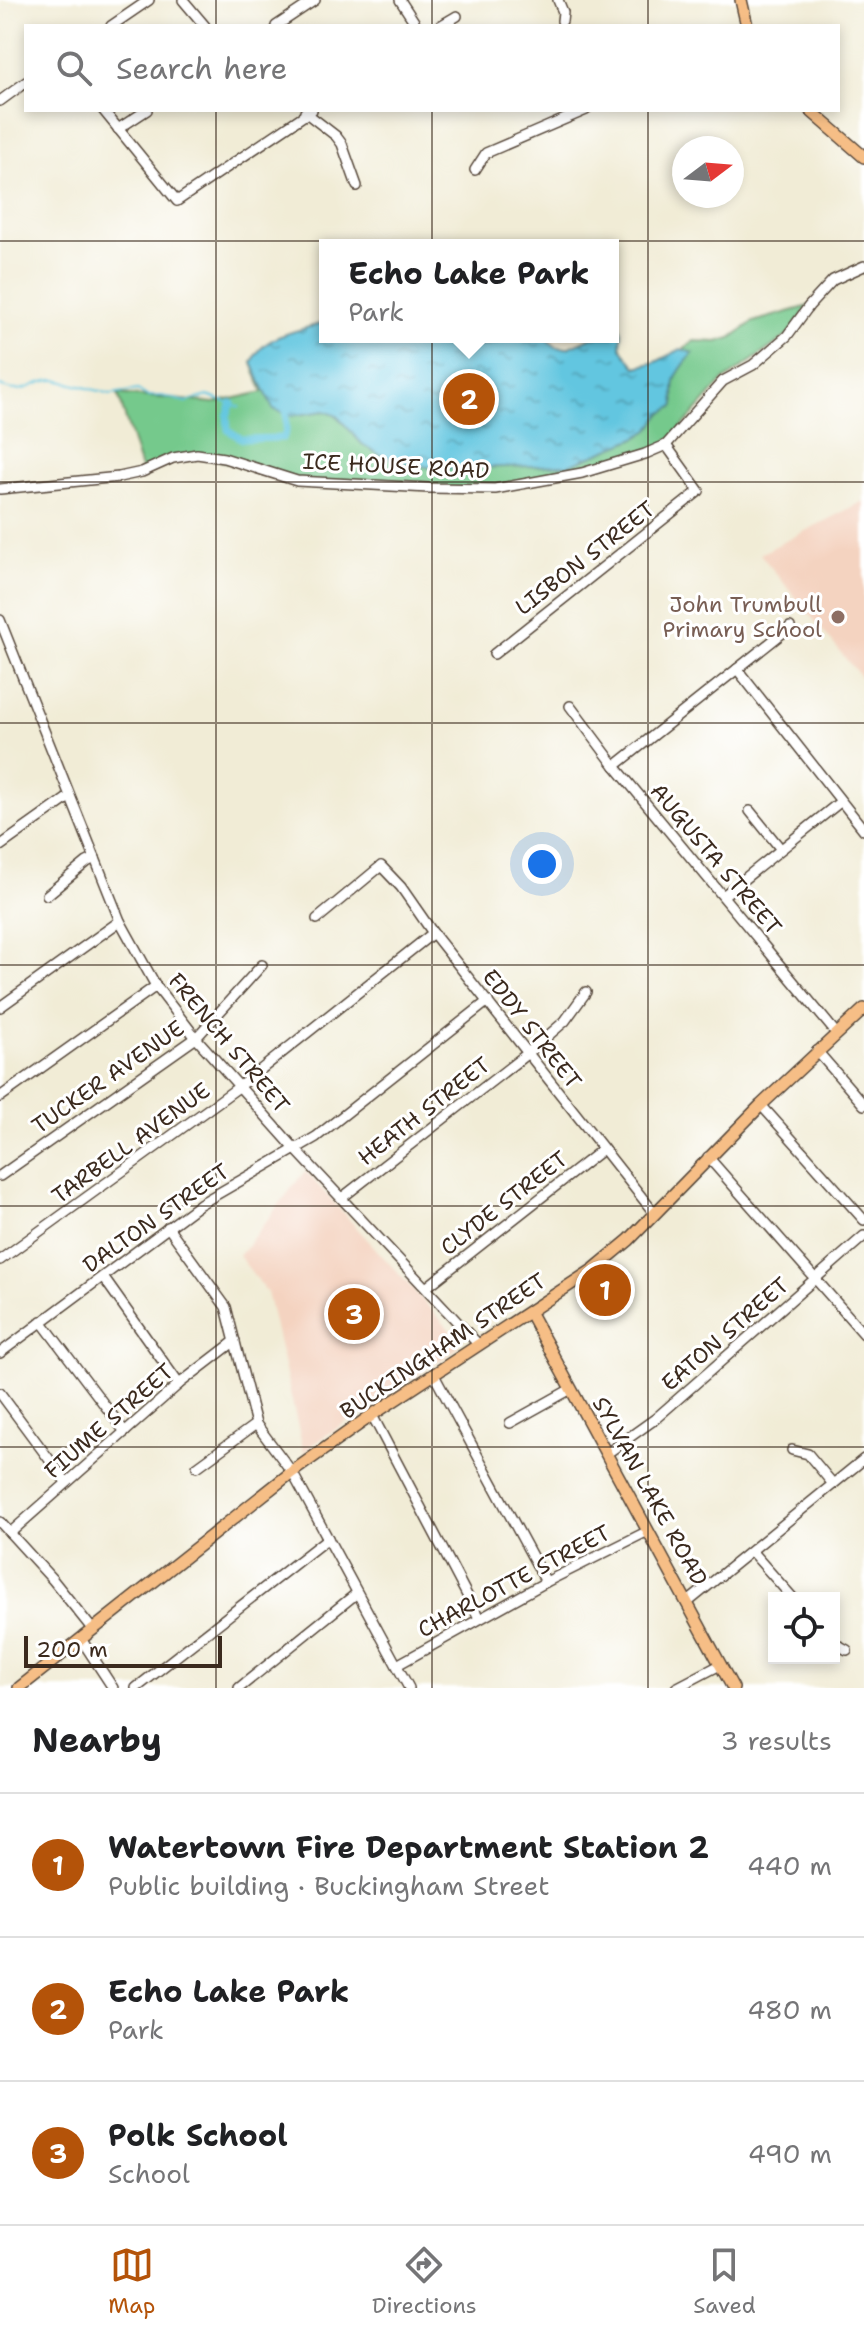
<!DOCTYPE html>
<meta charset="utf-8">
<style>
body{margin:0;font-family:"Shantell Sans",sans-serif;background:#f6f6f6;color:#202124}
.controls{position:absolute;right:24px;bottom:24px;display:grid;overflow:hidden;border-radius:0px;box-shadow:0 4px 12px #0003}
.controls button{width:72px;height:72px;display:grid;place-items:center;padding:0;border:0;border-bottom:2px solid #e0e0e0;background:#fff;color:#202124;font:40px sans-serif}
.compass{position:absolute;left:672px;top:136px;width:72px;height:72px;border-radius:50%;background:#fff;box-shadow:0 4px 12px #0003;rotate:74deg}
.scale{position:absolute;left:24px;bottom:20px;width:198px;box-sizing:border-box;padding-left:8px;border:4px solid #3b2a1e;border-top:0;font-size:22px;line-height:28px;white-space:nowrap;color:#3b2a1e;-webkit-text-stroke:6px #fff;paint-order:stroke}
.you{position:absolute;left:542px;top:864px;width:28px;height:28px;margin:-20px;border:6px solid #fff;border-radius:50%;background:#1a73e8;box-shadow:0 0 0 12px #1a73e833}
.badge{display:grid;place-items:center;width:52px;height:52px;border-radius:50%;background:#b45309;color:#fff;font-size:26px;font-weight:700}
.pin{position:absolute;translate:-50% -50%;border:4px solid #fff;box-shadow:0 2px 8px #0006}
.popup{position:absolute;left:319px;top:239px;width:300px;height:104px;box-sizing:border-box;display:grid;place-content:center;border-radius:0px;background:#fff;filter:drop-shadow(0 2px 6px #0005);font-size:26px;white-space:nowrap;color:#757577}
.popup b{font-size:30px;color:#202124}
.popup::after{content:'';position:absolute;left:50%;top:100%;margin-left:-16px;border:16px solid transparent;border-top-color:#fff}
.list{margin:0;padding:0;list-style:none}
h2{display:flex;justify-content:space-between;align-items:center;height:104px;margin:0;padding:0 32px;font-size:34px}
h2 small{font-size:26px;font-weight:400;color:#757577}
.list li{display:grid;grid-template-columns:52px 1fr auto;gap:24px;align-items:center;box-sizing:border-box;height:144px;padding:0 32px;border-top:2px solid #e0e0e0}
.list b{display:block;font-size:30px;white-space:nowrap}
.list p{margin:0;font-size:26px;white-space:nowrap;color:#757577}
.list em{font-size:26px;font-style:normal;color:#757577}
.icon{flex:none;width:44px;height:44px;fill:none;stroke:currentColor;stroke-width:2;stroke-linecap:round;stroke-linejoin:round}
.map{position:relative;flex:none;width:864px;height:1688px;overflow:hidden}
.search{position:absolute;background:#fff;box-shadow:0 4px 12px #0003;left:24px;right:24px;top:24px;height:88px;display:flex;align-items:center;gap:20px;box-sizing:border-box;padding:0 28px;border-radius:0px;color:#757577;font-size:30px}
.sheet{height:536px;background:#fff}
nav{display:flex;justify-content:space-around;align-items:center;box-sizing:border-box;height:112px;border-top:2px solid #e0e0e0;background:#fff;font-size:22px;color:#757577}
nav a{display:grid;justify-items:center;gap:4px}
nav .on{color:#b45309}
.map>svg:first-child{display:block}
</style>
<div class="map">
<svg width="864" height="1688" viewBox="0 0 864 1688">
<defs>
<pattern id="water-ripples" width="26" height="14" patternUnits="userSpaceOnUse" patternTransform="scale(2)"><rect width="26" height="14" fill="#62c6e0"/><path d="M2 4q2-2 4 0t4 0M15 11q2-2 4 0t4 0" fill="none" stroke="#52a1b5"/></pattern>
</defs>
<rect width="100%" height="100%" fill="#fff"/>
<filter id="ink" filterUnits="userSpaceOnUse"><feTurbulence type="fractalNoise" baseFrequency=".0125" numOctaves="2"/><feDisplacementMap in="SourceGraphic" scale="16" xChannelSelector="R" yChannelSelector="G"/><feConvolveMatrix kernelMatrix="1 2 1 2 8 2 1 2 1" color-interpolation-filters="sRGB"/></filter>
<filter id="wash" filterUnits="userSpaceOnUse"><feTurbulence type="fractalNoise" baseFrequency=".006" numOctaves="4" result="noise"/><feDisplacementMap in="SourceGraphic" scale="32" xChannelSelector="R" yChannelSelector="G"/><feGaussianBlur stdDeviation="1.8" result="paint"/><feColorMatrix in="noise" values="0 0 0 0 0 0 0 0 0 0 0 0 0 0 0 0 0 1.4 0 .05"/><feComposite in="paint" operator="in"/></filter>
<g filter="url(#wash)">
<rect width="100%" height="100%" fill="#f1ecd6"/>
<g fill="#f4d3c0">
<path d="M864,501V681L760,554Z"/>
<path d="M305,1171L460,1341L458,1347L448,1355L313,1444L304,1453L267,1292L239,1256Z"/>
</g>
<path fill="#75c98c" stroke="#587a55" stroke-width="2" d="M809,306L787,336L723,381L666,445L645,454L495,489L297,481L197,454L142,472L118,394L214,403L263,392L252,363C264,334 296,333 323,323L325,322V337H389L406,344L447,343L460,349L497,343L504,337H544L556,347L567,348L592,337H613V321L616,320C624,330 619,334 621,345C623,355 630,361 636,367L679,360L684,349L694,341L717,342L731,338L753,322Z"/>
<path fill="url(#water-ripples)" stroke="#4e787f" stroke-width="2" d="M616,320L622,332L621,348L636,367L656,362L681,349L693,353C676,375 672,376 675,406L661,414L649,430L636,438L569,465L438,469L401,462L380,455L362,444L337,416L325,411L291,416L273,409L252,363C262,334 297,332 323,323L325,322V337H389L406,344L447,343L460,349L497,343L504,337H544L556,347L567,348L592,337H613V321Z"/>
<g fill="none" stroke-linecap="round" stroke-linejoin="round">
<path stroke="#62c6e0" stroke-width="2" d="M0,386C28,398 32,379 57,380L111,394L138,390L147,396H162L186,402L208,396L240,407"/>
<path stroke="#62c6e0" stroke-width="7" d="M232,403L227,416L228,430L242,439L283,438L286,432V414"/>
</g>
</g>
<g filter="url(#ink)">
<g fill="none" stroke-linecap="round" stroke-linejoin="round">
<g stroke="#56473a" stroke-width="12">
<g id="minor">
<path d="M183,0L205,26"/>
<path d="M400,0L417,26"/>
<path d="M558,0L563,12L562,21"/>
<path d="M111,26L149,0"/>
<path d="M276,26L315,0"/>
<path d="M440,26L457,16"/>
<path d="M0,101L26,82"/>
<path d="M103,110L177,201L312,110"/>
<path d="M305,112L336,136L342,144L357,186"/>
<path d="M118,129L147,110"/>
<path d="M475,170L486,153L586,110"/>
<path d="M0,489L119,477L142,472L173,458L197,454L224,458L297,481L429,488L495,489L582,473L645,454L666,445L723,381L753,365L787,336L809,306L833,280L864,266"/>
<path d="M0,620L120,921L156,986L196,1038L296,1150L479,1345"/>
<path d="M494,654L699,491L666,445"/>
<path d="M737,669L864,830"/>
<path d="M570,706L615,766L836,1033"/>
<path d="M615,766L790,627"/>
<path d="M750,811L780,848"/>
<path d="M0,846L69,797"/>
<path d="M47,895L87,862L95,858"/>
<path d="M723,896L840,802"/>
<path d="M317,919L381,866L401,887L433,933L655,1214"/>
<path d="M0,1007L120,921"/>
<path d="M817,1051L864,1105"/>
<path d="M0,1097L156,986"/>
<path d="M761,1105L864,1220"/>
<path d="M708,1157L864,1334"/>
<path d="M0,1176L196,1038L262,965"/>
<path d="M343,1197L528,1053L565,1021L586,992"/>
<path d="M168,1227L226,1307L256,1424L292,1472L409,1688"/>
<path d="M0,1260L240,1086L433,933"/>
<path d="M103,1277L179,1384"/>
<path d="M427,1287L603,1149"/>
<path d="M41,1321L125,1432"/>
<path d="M0,1353L200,1204L316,1137L488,1001"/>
<path d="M434,1375L546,1582"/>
<path d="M0,1393L66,1482"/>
<path d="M372,1415L479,1618"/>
<path d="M510,1423L571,1389"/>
<path d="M792,1450L808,1454L833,1484"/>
<path d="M606,1454L655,1419L864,1236"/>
<path d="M197,1467L256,1424"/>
<path d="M0,1522L53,1580L93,1630"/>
<path d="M10,1533L179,1384L235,1341"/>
<path d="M752,1552L793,1598"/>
<path d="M688,1602L864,1459"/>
<path d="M81,1639L113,1688"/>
<path d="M834,1643L847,1650"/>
<path d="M397,1665L546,1582L648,1531"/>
<path d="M136,1688L328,1538"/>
<path d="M239,1688L357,1593"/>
<path d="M676,1688L720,1665"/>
</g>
</g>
<g stroke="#56473a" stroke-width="14">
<g id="major">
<path d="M741,0L747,26"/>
<path d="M810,110L864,157"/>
<path d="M530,1313L733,1688"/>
<path d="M19,1688L292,1472L372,1415L594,1269L629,1240L761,1105L864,1009"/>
</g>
</g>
<use href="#minor" stroke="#fff" stroke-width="9"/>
<use href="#major" stroke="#f6be86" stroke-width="11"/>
</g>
</g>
<path fill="none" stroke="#3b2a1e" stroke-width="2" stroke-opacity="0.55" d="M216,0V26M432,0V26M648,0V26M216,110V1688M432,110V1688M648,110V1688M0,241H864M0,482H864M0,723H864M0,965H864M0,1206H864M0,1447H864"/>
<circle fill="#8d6e63" stroke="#fff" stroke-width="3" cx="838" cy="617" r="8"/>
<g text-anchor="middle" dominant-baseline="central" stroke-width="6" stroke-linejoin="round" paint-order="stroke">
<g font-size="22" fill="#3b2a1e" stroke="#fff">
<text transform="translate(396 466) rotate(3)">ICE HOUSE ROAD</text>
<text transform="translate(585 558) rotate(-38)">LISBON STREET</text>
<text transform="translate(716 859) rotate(50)">AUGUSTA STREET</text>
<text transform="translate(532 1029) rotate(52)">EDDY STREET</text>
<text transform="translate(229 1043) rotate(50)">FRENCH STREET</text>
<text transform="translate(108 1077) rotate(-35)">TUCKER AVENUE</text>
<text transform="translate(424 1111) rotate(-38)">HEATH STREET</text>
<text transform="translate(131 1143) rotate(-36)">TARBELL AVENUE</text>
<text transform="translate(504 1203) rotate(-38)">CLYDE STREET</text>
<text transform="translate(156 1218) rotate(-35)">DALTON STREET</text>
<text transform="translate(725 1334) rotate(-41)">EATON STREET</text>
<text transform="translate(443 1346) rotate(-34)">BUCKINGHAM STREET</text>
<text transform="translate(109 1421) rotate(-41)">FIUME STREET</text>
<text transform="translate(650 1491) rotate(61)">SYLVAN LAKE ROAD</text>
<text transform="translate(514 1581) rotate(-28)">CHARLOTTE STREET</text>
</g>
<g font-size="22" fill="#785e54" stroke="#fff" text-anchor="end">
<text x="822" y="604">John Trumbull<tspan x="822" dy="25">Primary School</tspan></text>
</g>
</g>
</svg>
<div class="controls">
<button><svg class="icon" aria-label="locate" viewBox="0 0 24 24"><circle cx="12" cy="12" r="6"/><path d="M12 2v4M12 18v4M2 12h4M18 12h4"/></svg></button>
</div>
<svg class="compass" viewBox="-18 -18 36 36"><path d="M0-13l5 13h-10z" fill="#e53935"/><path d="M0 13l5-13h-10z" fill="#757577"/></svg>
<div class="scale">200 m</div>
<div class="you"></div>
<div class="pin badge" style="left:605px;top:1290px">1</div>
<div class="pin badge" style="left:469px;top:399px">2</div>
<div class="popup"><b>Echo Lake Park</b>Park</div>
<div class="pin badge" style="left:354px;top:1314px">3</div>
<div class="search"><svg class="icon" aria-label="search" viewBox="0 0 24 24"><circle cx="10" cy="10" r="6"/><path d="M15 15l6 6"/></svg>Search here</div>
</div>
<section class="sheet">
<h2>Nearby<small>3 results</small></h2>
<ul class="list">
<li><span class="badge">1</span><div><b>Watertown Fire Department Station 2</b><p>Public building · Buckingham Street</p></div><em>440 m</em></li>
<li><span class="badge">2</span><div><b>Echo Lake Park</b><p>Park</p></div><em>480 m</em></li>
<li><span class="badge">3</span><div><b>Polk School</b><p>School</p></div><em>490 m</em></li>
</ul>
</section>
<nav>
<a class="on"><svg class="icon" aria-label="map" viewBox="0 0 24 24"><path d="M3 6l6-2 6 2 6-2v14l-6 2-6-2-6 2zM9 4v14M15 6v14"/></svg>Map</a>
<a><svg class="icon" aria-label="directions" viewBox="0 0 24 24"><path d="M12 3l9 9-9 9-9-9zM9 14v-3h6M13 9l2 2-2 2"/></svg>Directions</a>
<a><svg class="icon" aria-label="saved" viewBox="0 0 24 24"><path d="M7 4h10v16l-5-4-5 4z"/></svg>Saved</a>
</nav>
